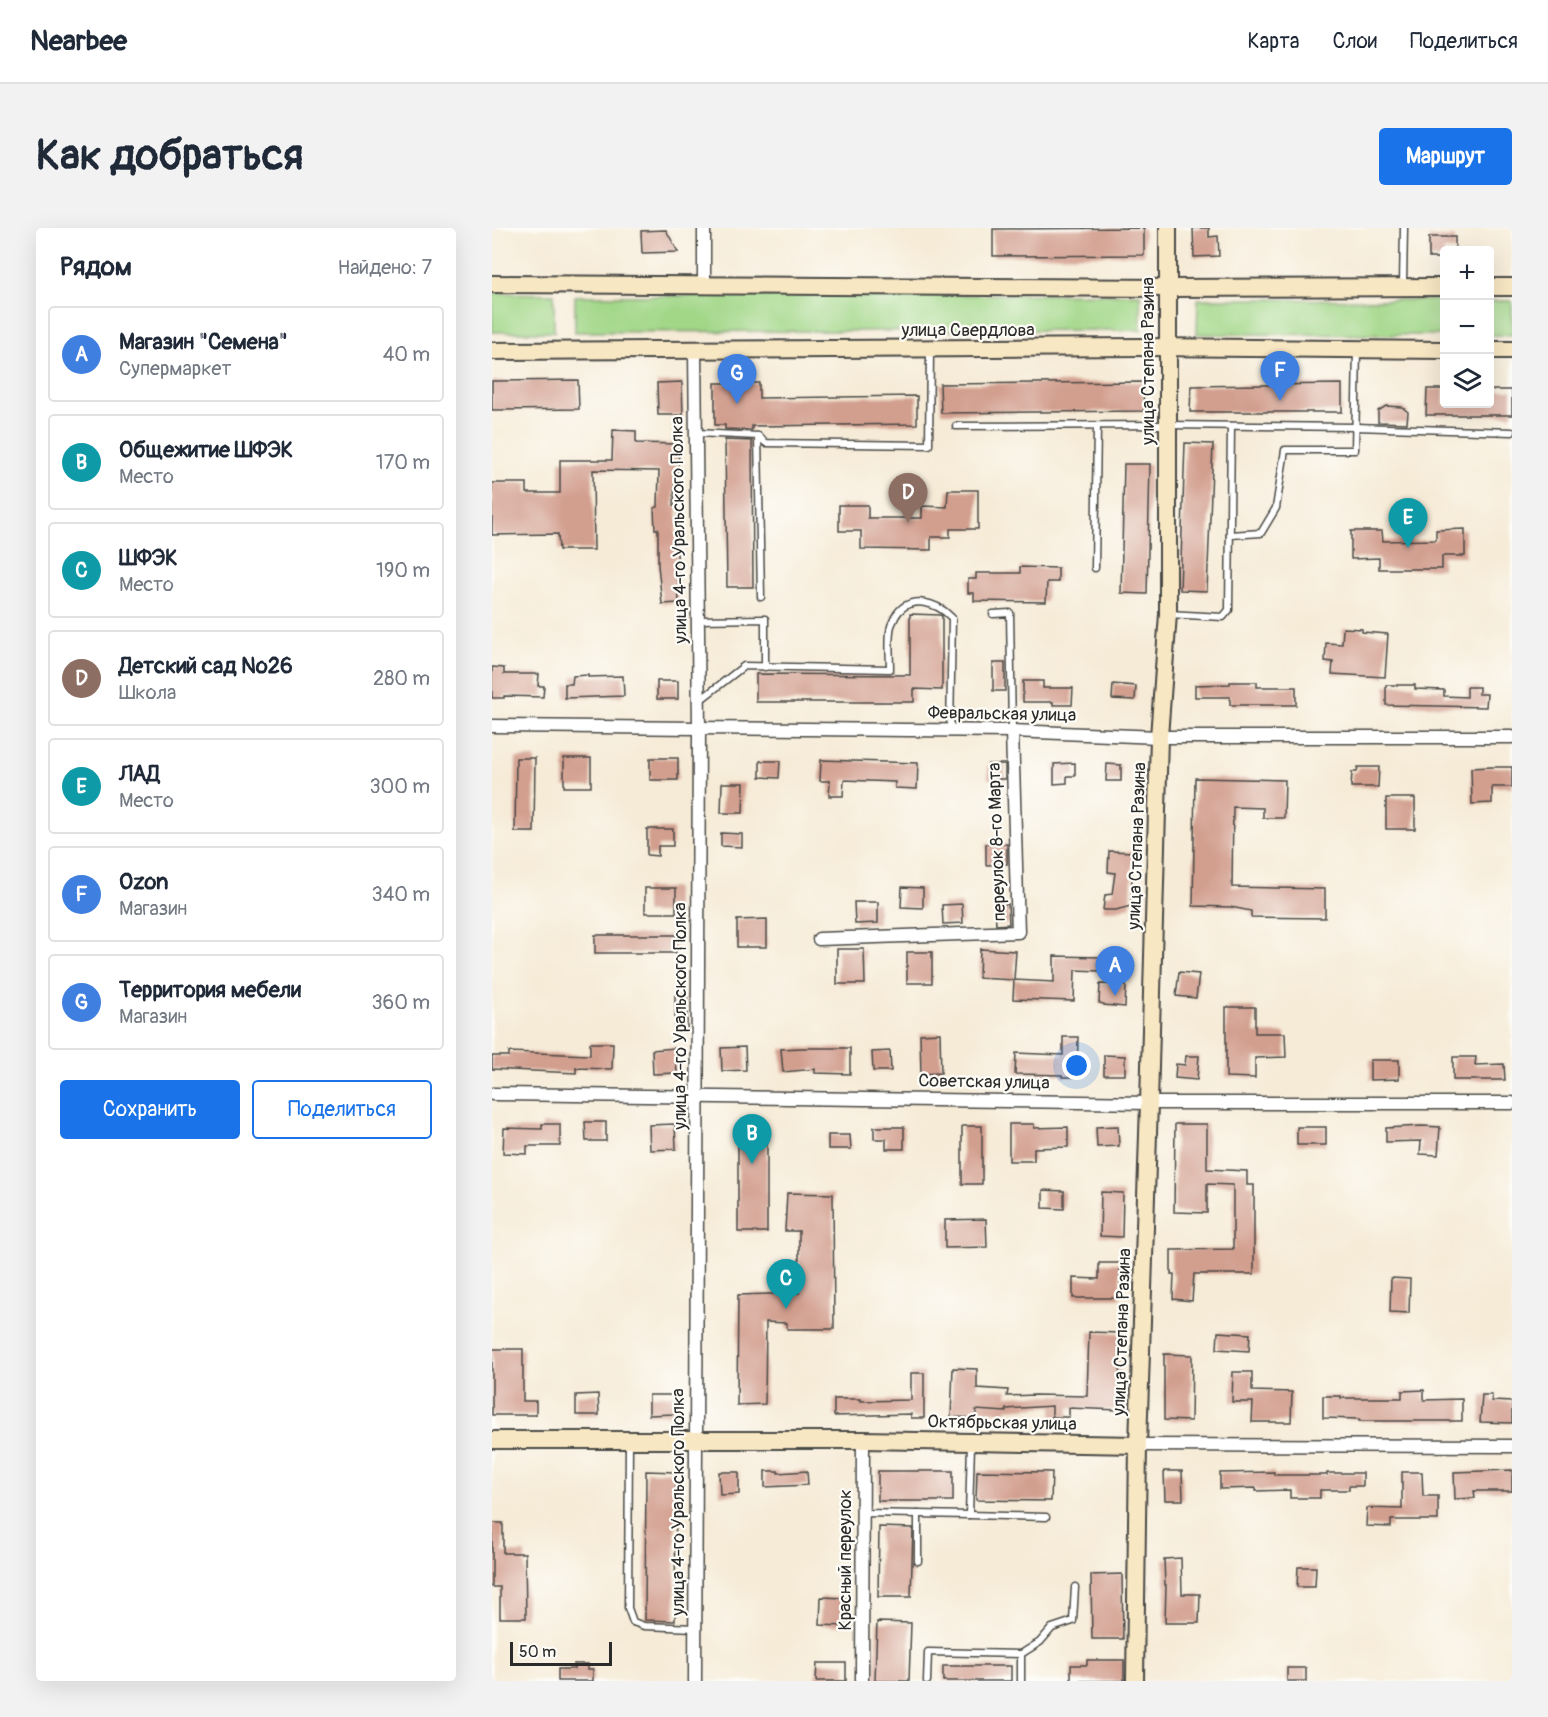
<!DOCTYPE html>
<html lang="ru">
<meta charset="utf-8">
<style>
body{margin:0;font-family:Pangolin,sans-serif;background:#f2f2f3;color:#1f2937}
.controls{position:absolute;right:18px;top:18px;display:grid;overflow:hidden;border-radius:6px;box-shadow:0 6px 24px #0002}
.controls button{width:54px;height:54px;display:grid;place-items:center;padding:0;border:0;border-bottom:2px solid #e0e1e3;background:#fff;color:#1f2937;font:30px sans-serif}
.scale{position:absolute;left:18px;bottom:15px;width:102px;box-sizing:border-box;padding-left:6px;border:3px solid #2b2b2b;border-top:0;font-size:16px;line-height:21px;white-space:nowrap;color:#2b2b2b;-webkit-text-stroke:4px #fdfcf7;paint-order:stroke}
.you{position:absolute;left:585px;top:838px;width:21px;height:21px;margin:-15px;border:4px solid #fff;border-radius:50%;background:#1a73e8;box-shadow:0 0 0 9px #1a73e833}
.badge{display:grid;place-items:center;width:39px;height:39px;border-radius:50%;background:#1a73e8;color:#fff;font-size:20px;font-weight:700}
.pin{position:absolute;translate:-50% -50px;filter:drop-shadow(0 2px 3px #0008)}
.pin::after{content:'';position:absolute;top:32px;width:21px;height:18px;background:inherit;clip-path:polygon(0 0,100% 0,50% 100%)}
.list{margin:0;padding:0;list-style:none}
h2{display:flex;justify-content:space-between;align-items:center;height:78px;margin:0;padding:0 24px;font-size:26px}
h2 small{font-size:20px;font-weight:400;color:#747a83}
.list li{display:grid;grid-template-columns:39px 1fr auto;gap:18px;align-items:center;box-sizing:border-box;height:96px;margin:0 12px 12px;padding:0 12px;border:2px solid #e0e1e3;border-radius:6px}
.list b{display:block;font-size:22px;white-space:nowrap}
.list p{margin:0;font-size:20px;white-space:nowrap;color:#747a83}
.list em{font-size:20px;font-style:normal;color:#747a83}
.actions{display:flex;gap:12px;padding:18px 24px}
.actions a{flex:1;padding:14px 0;border:2px solid #1a73e8;border-radius:6px;text-align:center;font-size:21px;color:#1a73e8}
.actions .main{background:#1a73e8;color:#fff}
.icon{flex:none;width:33px;height:33px;fill:none;stroke:currentColor;stroke-width:2;stroke-linecap:round;stroke-linejoin:round}
.map{position:relative;flex:none;width:1020px;height:1453px;overflow:hidden;border-radius:6px}
header{display:flex;align-items:center;gap:36px;box-sizing:border-box;height:84px;padding:0 30px;background:#fff;border-bottom:2px solid #e0e1e3}
header strong{font-size:28px}
nav{display:flex;gap:33px;margin-inline-start:auto;font-size:21px}
.intro{display:flex;align-items:center;justify-content:space-between;box-sizing:border-box;height:144px;padding:0 36px}
h1{margin:0;font-size:42px}
.button{padding:15px 27px;border-radius:6px;background:#1a73e8;color:#fff;font-size:21px;font-weight:700}
main{display:flex;gap:36px;padding:0 36px}
aside{flex:1;background:#fff;border-radius:6px;box-shadow:0 6px 24px #0002}
.map>svg:first-child{display:block}
</style>
<header>
<strong>Nearbee</strong>
<nav><a>Карта</a><a>Слои</a><a>Поделиться</a></nav>
</header>
<div class="intro"><h1>Как добраться</h1><a class="button">Маршрут</a></div>
<main>
<aside>
<h2>Рядом<small>Найдено: 7</small></h2>
<ul class="list">
<li><span class="badge" style="background:#3f7fe0">A</span><div><b>Магазин &quot;Семена&quot;</b><p>Супермаркет</p></div><em>40 m</em></li>
<li><span class="badge" style="background:#0f9aa8">B</span><div><b>Общежитие ШФЭК</b><p>Место</p></div><em>170 m</em></li>
<li><span class="badge" style="background:#0f9aa8">C</span><div><b>ШФЭК</b><p>Место</p></div><em>190 m</em></li>
<li><span class="badge" style="background:#8d6e63">D</span><div><b>Детский сад №26</b><p>Школа</p></div><em>280 m</em></li>
<li><span class="badge" style="background:#0f9aa8">E</span><div><b>ЛАД</b><p>Место</p></div><em>300 m</em></li>
<li><span class="badge" style="background:#3f7fe0">F</span><div><b>Ozon</b><p>Магазин</p></div><em>340 m</em></li>
<li><span class="badge" style="background:#3f7fe0">G</span><div><b>Территория мебели</b><p>Магазин</p></div><em>360 m</em></li>
</ul>
<div class="actions"><a class="main">Сохранить</a><a>Поделиться</a></div>
</aside>
<div class="map">
<svg width="1020" height="1453" viewBox="0 0 1020 1453">
<rect width="100%" height="100%" fill="#fdfcf7"/>
<filter id="ink" filterUnits="userSpaceOnUse"><feTurbulence type="fractalNoise" baseFrequency=".0167" numOctaves="2"/><feDisplacementMap in="SourceGraphic" scale="12" xChannelSelector="R" yChannelSelector="G"/><feConvolveMatrix kernelMatrix="1 2 1 2 8 2 1 2 1" color-interpolation-filters="sRGB"/></filter>
<filter id="wash" filterUnits="userSpaceOnUse"><feTurbulence type="fractalNoise" baseFrequency=".008" numOctaves="4" result="noise"/><feDisplacementMap in="SourceGraphic" scale="24" xChannelSelector="R" yChannelSelector="G"/><feGaussianBlur stdDeviation="1.35" result="paint"/><feColorMatrix in="noise" values="0 0 0 0 0 0 0 0 0 0 0 0 0 0 0 0 0 1.4 0 .05"/><feComposite in="paint" operator="in"/></filter>
<g filter="url(#wash)">
<rect width="100%" height="100%" fill="#f6ebd7"/>
<g fill="#a2d788" stroke="#66815a" stroke-width="1.5">
<path d="M0,65L62,66V104H0Z"/>
<path d="M648,66L649,102L83,104V68Z"/>
<path d="M706,71L952,72V107L705,106Z"/>
<rect x="998" y="73" width="22" height="34"/>
</g>
<g id="blocks">
<g fill="#d29e8e">
<path d="M652,0V27L501,28V1Z"/>
<path d="M701,0H717V9L726,8L727,28L702,29Z"/>
<path d="M174,2L186,24L150,25L149,3Z"/>
<path d="M937,9H963V22H952V30H937Z"/>
<path d="M86,152L87,181L0,182V153Z"/>
<path d="M190,154L191,187H166L165,155Z"/>
<path d="M651,154L652,183L449,185L448,156Z"/>
<path d="M223,155H267V170L425,168V196L260,198V202L233,201V197H223Z"/>
<path d="M850,156V184H698L699,158Z"/>
<path d="M935,161H952V176H998V162H1020V187H934Z"/>
<path d="M894,178L910,179L916,184L915,195L886,194V183Z"/>
<path d="M121,202L144,203V215L187,216L186,244H183L182,278H185L187,300H184L187,375L170,376L166,337V301H163L162,280L166,279L167,243L101,242L102,322H67L66,306L0,307V255H35V265H68V232H120Z"/>
<path d="M233,212L260,213L261,359H235Z"/>
<path d="M693,215L721,216L715,363L688,362Z"/>
<path d="M632,236H658L655,366L629,365Z"/>
<path d="M456,262H486V301H458V309H439V322L369,321V303H347V277H376V290H430V278L455,279Z"/>
<path d="M973,301V328H950V341H887V330L859,331V303H890L891,313L944,312V302Z"/>
<path d="M528,339L566,340V354H555L554,374L482,373V365H476V351H484V345H528Z"/>
<path d="M418,386L448,387L450,388V462L422,461V474H264V446L418,447Z"/>
<path d="M851,400L870,401V404L896,406L893,449L840,446L841,434L833,433L834,415L850,416Z"/>
<rect x="501" y="435" width="12" height="28"/>
<path d="M0,439L12,440V446H47L46,458H52L51,469L12,468V470H0Z"/>
<path d="M96,447V449L131,448L132,468L73,470V456H80L81,448Z"/>
<rect x="165" y="453" width="21" height="18"/>
<path d="M531,453H551V460H581L580,477H561V474H531Z"/>
<path d="M738,454H765V459H804V477H738V469H703V457L738,456Z"/>
<path d="M621,456L644,458L643,472L620,471Z"/>
<path d="M894,457H923V461L952,462V468L975,469V459H987V466H995L994,479L894,477Z"/>
<path d="M24,530H43L42,604H23Z"/>
<rect x="72" y="530" width="27" height="29"/>
<rect x="158" y="530" width="28" height="22"/>
<path d="M329,532L426,535L425,561L403,560V554L352,552L351,568H337L338,553H328Z"/>
<path d="M268,533H288L287,550L268,549Z"/>
<path d="M583,535V548H575V555L562,556V536Z"/>
<rect x="496" y="536" width="17" height="15"/>
<path d="M615,536L629,537V553H614Z"/>
<path d="M866,539H887L886,559H859L860,544H865Z"/>
<path d="M999,539H1020V559H1000V575L980,576L979,540Z"/>
<path d="M703,550L793,552L792,590H771V580L741,579L740,659L833,661V690L759,689V683L739,679L701,678Z"/>
<path d="M230,555H252L251,585H229Z"/>
<rect x="894" y="570" width="29" height="31"/>
<path d="M155,601H181V618H166V628L155,627Z"/>
<path d="M229,605L250,606V619L229,618Z"/>
<path d="M494,616H515V636L494,637Z"/>
<path d="M617,623L641,624L639,678L624,682H611L613,667L620,666L623,645L616,644Z"/>
<path d="M410,659L431,660V680L409,679Z"/>
<rect x="153" y="660" width="31" height="25"/>
<path d="M362,674H386V695L363,696Z"/>
<path d="M470,676L471,695L451,696L450,677Z"/>
<path d="M503,676H516L517,696L504,697Z"/>
<path d="M275,691V719H245V692Z"/>
<rect x="103" y="707" width="81" height="18"/>
<path d="M345,721H372L373,756H345Z"/>
<path d="M488,721L524,723L522,752L487,750Z"/>
<rect x="415" y="724" width="25" height="31"/>
<path d="M562,728L609,729L608,743L583,742L582,773L521,771L522,752L562,754Z"/>
<path d="M687,744L707,746L704,770L684,768Z"/>
<path d="M608,756L634,757L633,779L612,777V776L607,775Z"/>
<path d="M183,767H195V804L183,803Z"/>
<path d="M734,779H763V805H793L794,829L763,830V850L734,849Z"/>
<path d="M448,805L449,845L429,846L428,806Z"/>
<path d="M571,809H586L585,849H570V847L523,846L524,825L571,827Z"/>
<path d="M98,815H121L120,841L84,840V845L0,841V828H17V824L98,827Z"/>
<path d="M253,819L254,842L230,843L229,820Z"/>
<path d="M183,820L185,845L161,846L160,822Z"/>
<path d="M310,820H358V846L323,845V841L291,844L289,821Z"/>
<path d="M398,823L399,843H381L380,824Z"/>
<path d="M612,827L633,828V847H612Z"/>
<path d="M694,828H707L705,852L683,850L684,836L693,837Z"/>
<path d="M961,829H984L983,837L1012,836L1013,852H961Z"/>
<path d="M878,832H907V851L878,852Z"/>
<path d="M93,894H114V913H94Z"/>
<path d="M50,896H68V918H35V926L11,925L12,900L50,901Z"/>
<path d="M183,896L184,921L158,922L157,897Z"/>
<path d="M517,896H542V900L576,899V919L542,920V933H517Z"/>
<path d="M683,896H715V941L755,943V957H762V1046H702L700,1073L681,1071L682,1046H679V1022L741,1021V957L715,956V985L682,984Z"/>
<rect x="470" y="898" width="20" height="58"/>
<path d="M626,898L627,918L605,919L604,899Z"/>
<path d="M930,898L948,899L946,927L928,926L929,913L894,914V900Z"/>
<rect x="246" y="899" width="29" height="105"/>
<path d="M382,899H412V921H394V911H382Z"/>
<rect x="805" y="899" width="29" height="18"/>
<path d="M336,907H358L359,921H336Z"/>
<path d="M551,962L572,963V981L551,980Z"/>
<path d="M609,964L631,965L630,1009L608,1008Z"/>
<path d="M295,965L341,966L342,1101H295V1095L274,1094L273,1176L245,1177L246,1067L307,1065V1003H293Z"/>
<path d="M494,991L495,1019L453,1020V992Z"/>
<path d="M607,1035H628L629,1070H581V1050L607,1051Z"/>
<path d="M899,1050L918,1051L917,1085L898,1084Z"/>
<path d="M597,1104L628,1105L627,1182L577,1180V1189H560V1178L514,1181V1184L484,1182V1190L459,1189L461,1140L485,1141V1160L516,1162L515,1168L543,1167L595,1168Z"/>
<path d="M726,1104L758,1106L757,1123L725,1121Z"/>
<path d="M0,1121H31V1173H44V1187H0Z"/>
<path d="M672,1126L700,1127L699,1193L672,1192Z"/>
<path d="M741,1144H760V1163L800,1164L799,1194H760L761,1174H740Z"/>
<path d="M419,1145H432V1190H419V1186L342,1188V1171H369V1173L419,1172Z"/>
<path d="M932,1162V1172L970,1171V1193H867V1191L831,1190V1168H849V1170H910V1163Z"/>
<path d="M106,1166L107,1187H84V1167Z"/>
<path d="M157,1167H184L183,1186L157,1187Z"/>
<path d="M990,1167H1000V1173L1020,1174V1195L988,1194Z"/>
<path d="M1020,1242V1263H982L983,1270L963,1271L962,1244Z"/>
<path d="M154,1243L184,1244L183,1393L153,1392Z"/>
<path d="M273,1243H286V1245L315,1243L316,1257L273,1259Z"/>
<rect x="386" y="1243" width="75" height="30"/>
<path d="M485,1243L560,1244L559,1273L484,1272Z"/>
<path d="M672,1243H690L691,1272H673Z"/>
<path d="M227,1244H247V1266L228,1267Z"/>
<path d="M782,1244V1247H835V1245H871V1258H857V1262H828V1270H798V1262L764,1263V1260L728,1261V1245Z"/>
<path d="M910,1244H930L931,1268H946V1292H899V1299L874,1298L875,1280L910,1281Z"/>
<path d="M0,1295H11V1325H33L34,1390H8V1359H0Z"/>
<path d="M387,1299L421,1300L419,1369H386Z"/>
<path d="M689,1330L690,1366H708L707,1395H673L674,1357H673L672,1331Z"/>
<path d="M806,1339H824L823,1359H805Z"/>
<path d="M630,1346L631,1411H600L599,1347Z"/>
<path d="M329,1369L353,1370V1398L328,1397Z"/>
<path d="M385,1394L419,1395L417,1453H383Z"/>
<path d="M595,1432H632V1453H579V1437H595Z"/>
<path d="M325,1435H354V1453H324Z"/>
<path d="M82,1436H96V1441H101V1453H66V1441H82Z"/>
<rect x="451" y="1438" width="68" height="15"/>
<rect x="795" y="1440" width="19" height="13"/>
</g>
</g>
</g>
<g filter="url(#ink)">
<use href="#blocks" fill-opacity="0" stroke="#494845" stroke-width="1.5"/>
<g fill="none" stroke-linecap="round" stroke-linejoin="round">
<g stroke="#494845" stroke-width="9">
<g id="lane">
<path d="M911,56L912,0"/>
<path d="M464,198L675,197L863,199L1020,204"/>
<path d="M204,205L266,208L269,369"/>
<path d="M266,208L274,215L437,217L438,122"/>
<path d="M738,307L769,305L784,280L793,222H863L865,122"/>
<path d="M603,340L605,198"/>
<path d="M501,386L518,385L520,503"/>
<path d="M676,386L731,389L737,382L739,198"/>
<path d="M206,392L273,391V439"/>
<path d="M207,473L252,438L398,441C398,430 396,408 399,398C400,395 402,392 403,389C416,366 444,373 460,390L458,503"/>
<path d="M137,1212L136,1380L141,1394L152,1398L203,1400"/>
<path d="M371,1285L426,1286V1333"/>
<path d="M426,1286L477,1287L479,1216"/>
<path d="M477,1287L554,1289"/>
<path d="M529,1426L548,1414L560,1400L581,1393L583,1359"/>
<path d="M435,1453L436,1424L529,1426V1453"/>
</g>
</g>
<g stroke="#494845" stroke-width="15">
<g id="street">
<path d="M212,57V0"/>
<path d="M203,122L207,500L203,1453"/>
<path d="M0,498L520,503L667,509H1020"/>
<path d="M327,711L526,704L520,503"/>
<path d="M0,866L657,875H1020"/>
<path d="M646,1217L1020,1218"/>
<path d="M370,1453L371,1212"/>
</g>
</g>
<g stroke="#494845" stroke-width="20">
<g id="secondary">
<path d="M0,56L676,60L952,59"/>
<path d="M998,59H1020"/>
<path d="M998,122H1020"/>
<path d="M0,123L654,119L952,122"/>
<path d="M0,1212H371L646,1217"/>
<path d="M643,1453L646,1217L657,875L667,509L676,386V0"/>
</g>
</g>
<use href="#lane" stroke="#fff" stroke-width="6"/>
<use href="#street" stroke="#fff" stroke-width="12"/>
<use href="#secondary" stroke="#f8e7c3" stroke-width="16"/>
</g>
</g>
<g text-anchor="middle" dominant-baseline="central" stroke-width="4.5" stroke-linejoin="round" paint-order="stroke">
<g font-size="18" fill="#2b2b2b" stroke="#fdfcf7">
<text x="476" y="102">улица Свердлова</text>
<text transform="translate(656 133) rotate(-90)">улица Степана Разина</text>
<text transform="translate(187 302) rotate(-91)">улица 4-го Уральского Полка</text>
<text transform="translate(510 486) rotate(1)">Февральская улица</text>
<text transform="translate(505 614) rotate(-92)">переулок 8-го Марта</text>
<text transform="translate(645 618) rotate(-88)">улица Степана Разина</text>
<text transform="translate(188 788) rotate(-90)">улица 4-го Уральского Полка</text>
<text transform="translate(492 854) rotate(1)">Советская улица</text>
<text transform="translate(630 1104) rotate(-88)">улица Степана Разина</text>
<text transform="translate(510 1195) rotate(1)">Октябрьская улица</text>
<text transform="translate(186 1274) rotate(-90)">улица 4-го Уральского Полка</text>
<text transform="translate(353 1332) rotate(-90)">Красный переулок</text>
</g>
</g>
</svg>
<div class="controls">
<button>+</button>
<button>−</button>
<button><svg class="icon" aria-label="layers" viewBox="0 0 24 24"><path d="M12 4l9 5-9 5-9-5zM3 14l9 5 9-5"/></svg></button>
</div>
<div class="scale">50 m</div>
<div class="you"></div>
<div class="pin badge" style="left:623px;top:768px;background:#3f7fe0">A</div>
<div class="pin badge" style="left:260px;top:936px;background:#0f9aa8">B</div>
<div class="pin badge" style="left:294px;top:1081px;background:#0f9aa8">C</div>
<div class="pin badge" style="left:416px;top:295px;background:#8d6e63">D</div>
<div class="pin badge" style="left:916px;top:320px;background:#0f9aa8">E</div>
<div class="pin badge" style="left:788px;top:173px;background:#3f7fe0">F</div>
<div class="pin badge" style="left:245px;top:176px;background:#3f7fe0">G</div>
</div>
</main>
